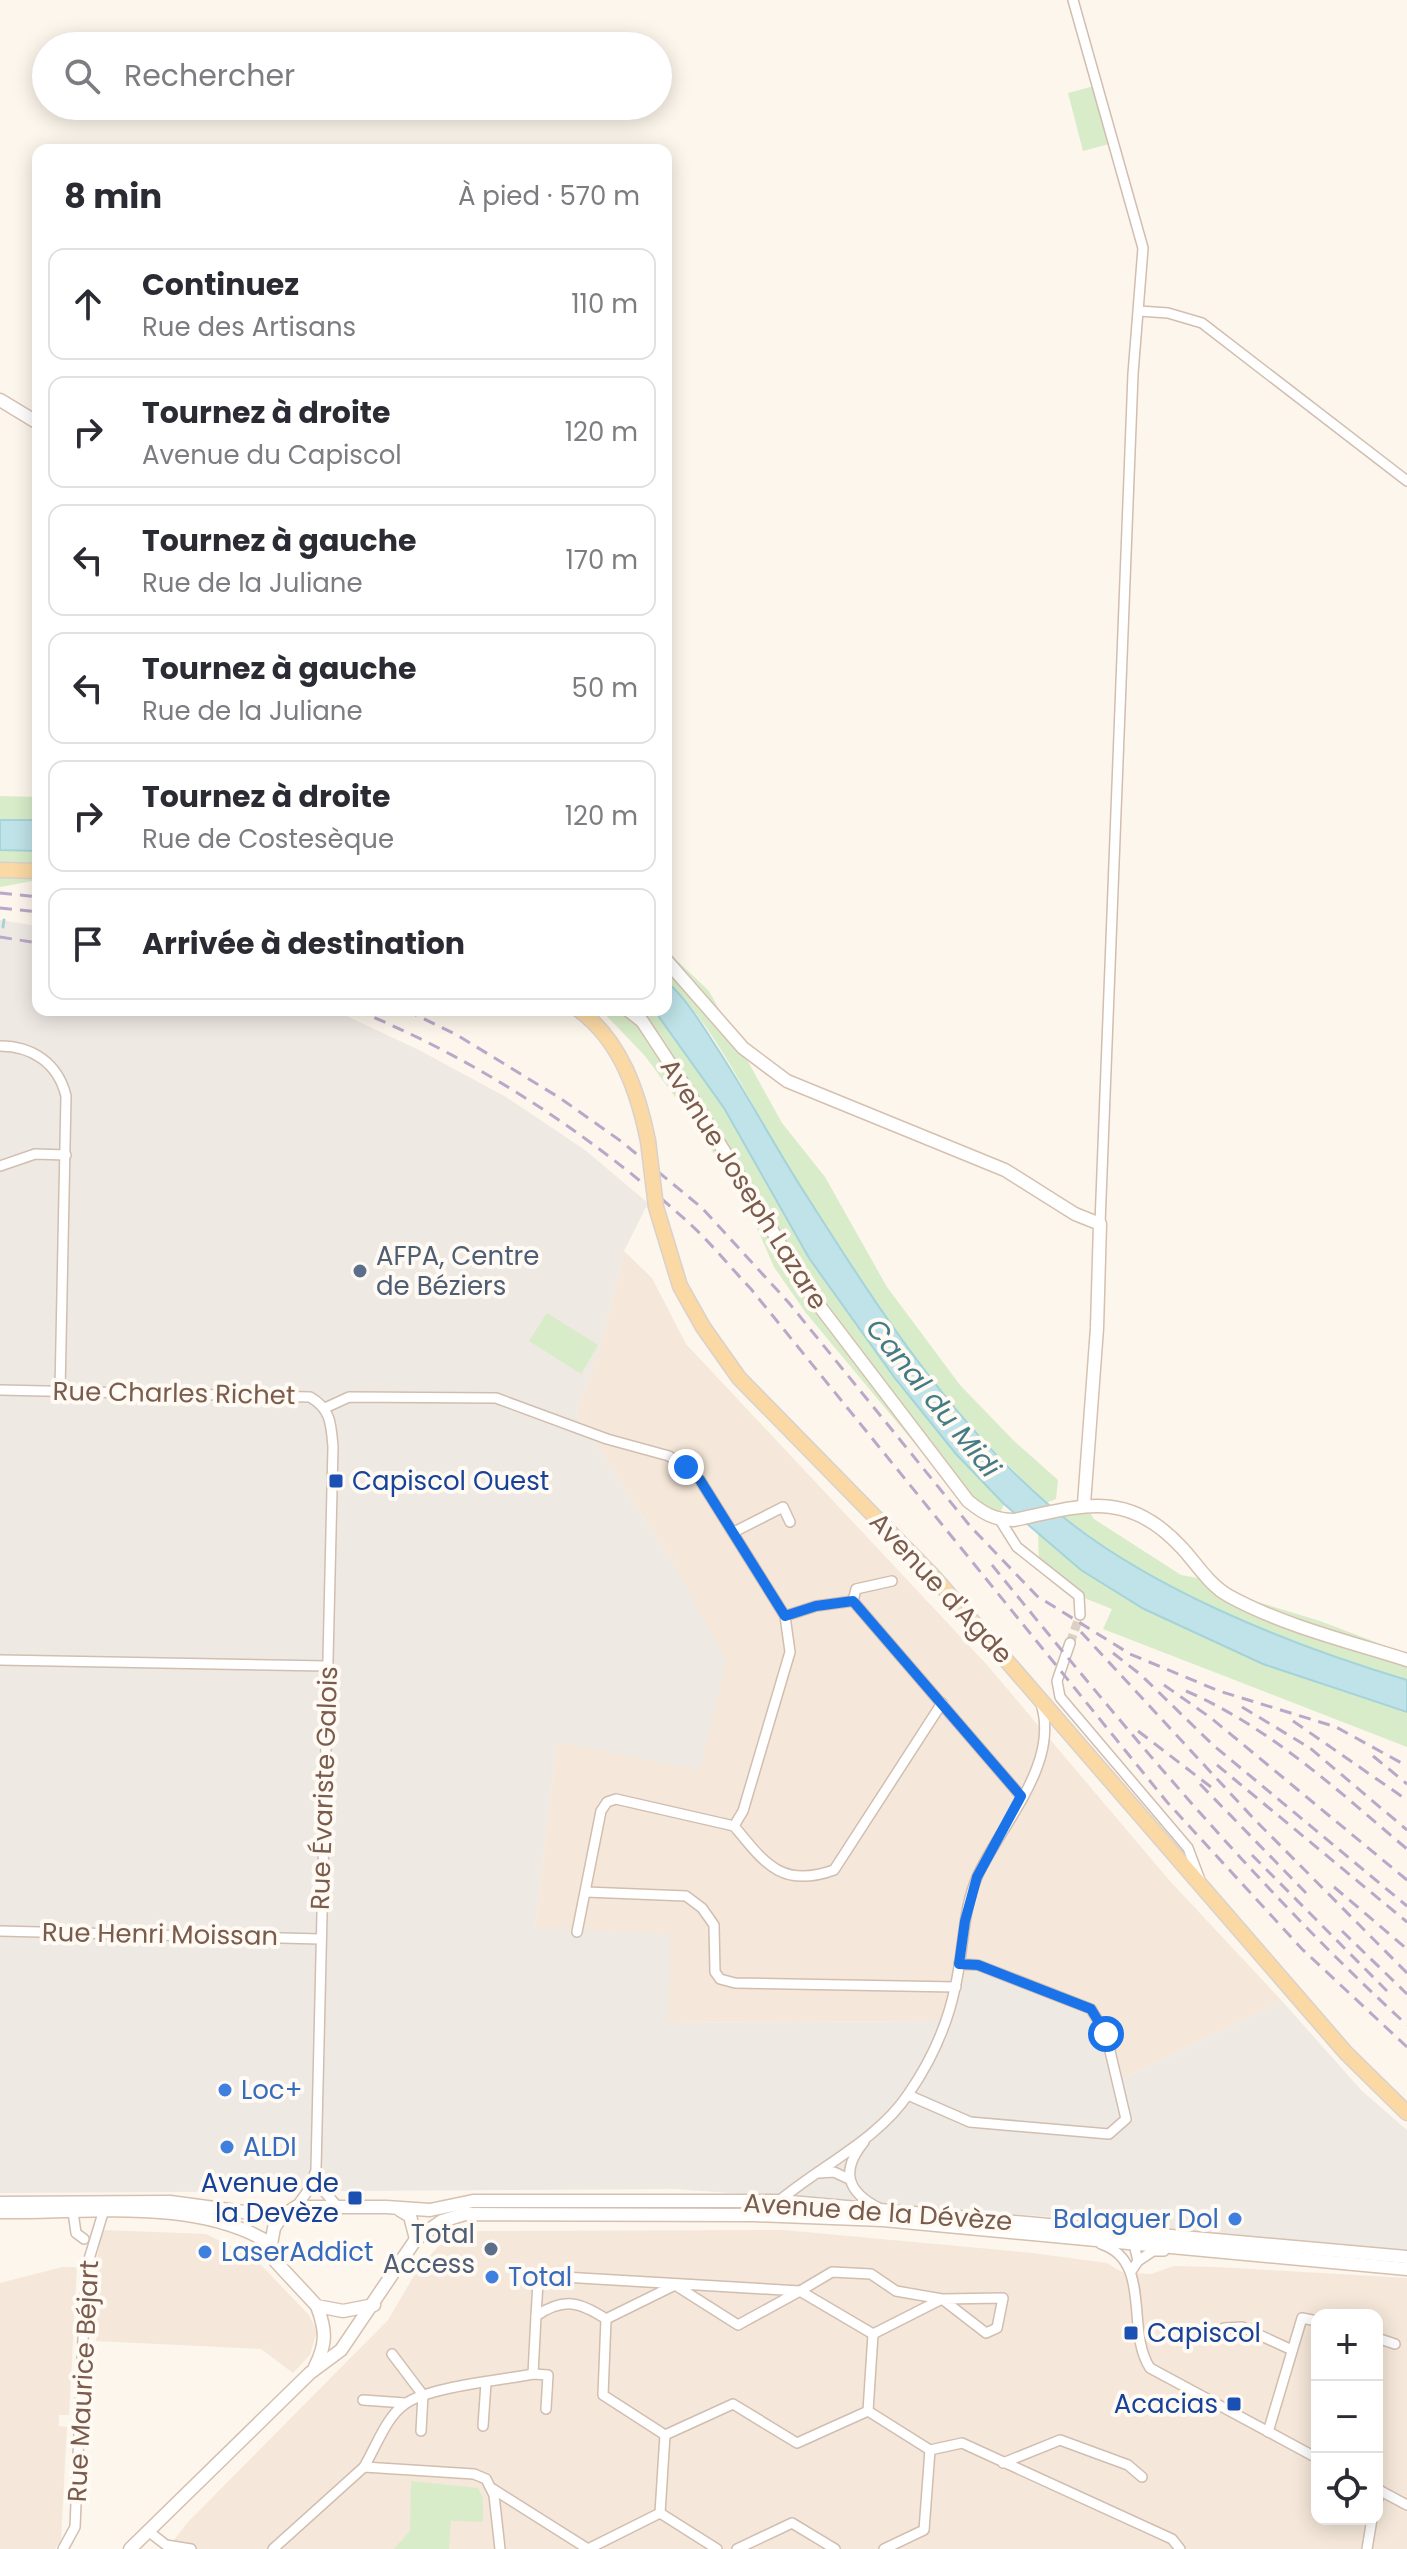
<!DOCTYPE html>
<html lang="fr">
<meta charset="utf-8">
<style>
body{margin:0;font-family:Poppins,sans-serif;background:#f7f7f7;color:#2b2b33}
.controls{position:absolute;right:24px;bottom:24px;display:grid;overflow:hidden;border-radius:16px;box-shadow:0 4px 20px #0003}
.controls button{width:72px;height:72px;display:grid;place-items:center;padding:0;border:0;border-bottom:2px solid #e1e1e2;background:#fff;color:#2b2b33;font:40px sans-serif}
.stop{position:absolute;width:24px;height:24px;margin:-18px;border:6px solid #1a73e8;border-radius:50%;background:#fff}
.stop.end{background:#1a73e8;border-color:#fff;box-shadow:0 2px 8px #0008}
.list{margin:0;padding:0;list-style:none}
h2{display:flex;justify-content:space-between;align-items:center;height:104px;margin:0;padding:0 32px;font-size:34px}
h2 small{font-size:26px;font-weight:400;color:#7c7c81}
.list li{display:grid;grid-template-columns:52px 1fr auto;gap:24px;align-items:center;box-sizing:border-box;height:112px;margin:0 16px 16px;padding:0 16px;border:2px solid #e1e1e2;border-radius:16px}
.list b{display:block;font-size:30px;white-space:nowrap}
.list p{margin:0;font-size:26px;white-space:nowrap;color:#7c7c81}
.list em{font-size:26px;font-style:normal;color:#7c7c81}
.icon{flex:none;width:44px;height:44px;fill:none;stroke:currentColor;stroke-width:2;stroke-linecap:round;stroke-linejoin:round}
.map{position:relative;flex:none;width:1407px;height:2549px;overflow:hidden}
.search{position:absolute;background:#fff;box-shadow:0 4px 20px #0003;left:32px;top:32px;width:640px;height:88px;display:flex;align-items:center;gap:20px;box-sizing:border-box;padding:0 28px;border-radius:44px;color:#7c7c81;font-size:30px}
.panel{position:absolute;background:#fff;box-shadow:0 4px 20px #0003;left:32px;top:144px;width:640px;height:872px;border-radius:16px}
.map>svg:first-child{display:block}
</style>
<div class="map">
<svg width="1407" height="2549" viewBox="0 0 1407 2549">
<rect width="100%" height="100%" fill="#fdf6ec"/>
<g fill="#f5e8da" fill-rule="evenodd">
<path d="M624,1251L652,1278L686,1344L987,1665L1169,1880L1282,2001L1127,2077L1129,2088L937,2021L669,2023L535,1928L557,1741L700,1769L675,1566L576,1414L601,1344Z"/>
<path d="M103,2230L206,2234L245,2253L260,2264L309,2315L317,2331L310,2355L293,2373L261,2349L96,2341L97,2320L91,2319L95,2266Z"/>
<path d="M783,2230L1033,2253L1107,2263L1122,2272L1151,2274L1174,2266L1217,2267L1407,2278V2549H167L188,2522L388,2320L419,2267L440,2245L475,2231ZM1317,2315H1377V2519H1317Z"/>
<path d="M62,2267H77L69,2415H59V2426L67,2427L61,2540L55,2549H0V2283Z"/>
</g>
<path fill="#efe9e4" d="M0,920L38,926V1010H334L419,1050L506,1097L585,1150L648,1203L624,1251L601,1345L576,1414L675,1566L726,1661L700,1770L557,1742L535,1928L670,1934L669,2023L936,2021L977,1964L1099,2009L1127,2082V2077L1282,2001L1362,2091L1407,2130V2252L1067,2218L675,2189L0,2193Z"/>
<g fill="#d8ecc9">
<path d="M1094,86L1109,144L1083,151L1068,93Z"/>
<path d="M0,796L38,797V820H0Z"/>
<path d="M0,851H38V880L0,887Z"/>
<path d="M666,950L709,991L782,1123L825,1177L887,1287L960,1385L1014,1441L1058,1480L1056,1499L1046,1503C1014,1470 980,1438 949,1403C891,1334 844,1254 795,1178C758,1120 717,1025 666,981Z"/>
<path d="M601,1010H654L724,1108L809,1258L894,1377L956,1454L1004,1504L1000,1514L970,1510L806,1313L774,1267L753,1219L701,1132L645,1056Z"/>
<path d="M547,1313L598,1345L581,1374L529,1341Z"/>
<path d="M1084,1504L1094,1519L1181,1575L1209,1580L1238,1596L1320,1621L1407,1654V1680C1287,1643 1161,1594 1062,1515Z"/>
<path d="M1038,1533C1145,1624 1274,1671 1407,1712V1747L1103,1629L1112,1609L1079,1596L1039,1564Z"/>
<path d="M411,2481L478,2488L483,2498V2522L451,2521L449,2549H394L410,2531Z"/>
</g>
<g fill="#bfe3e8" stroke="#a5d3da" stroke-width="2">
<path d="M0,820H38V851L0,850Z"/>
<path d="M666,981C687,999 702,1025 717,1048C749,1097 776,1149 808,1198C878,1308 950,1420 1050,1506C1143,1587 1290,1645 1407,1680V1712L1263,1664L1144,1609L1081,1570L1004,1504L956,1454L894,1377L809,1258L724,1108L654,1010H666Z"/>
</g>
<g fill="none" stroke-linecap="round" stroke-linejoin="round">
<path stroke="#a5d3da" stroke-width="3" d="M3,927L4,920"/>
<path stroke="#dcd0c4" stroke-width="9" stroke-dasharray="9 4.5" stroke-linecap="butt" d="M1070,1643L1080,1615"/>
<g stroke="#d1beb0" stroke-width="12">
<g id="street">
<path d="M1073,0L1143,248L1133,374L1100,1224"/>
<path d="M1139,311L1168,313L1202,323L1407,481"/>
<path d="M0,1046C32,1046 58,1063 66,1096L60,1391"/>
<path d="M0,1166L35,1154L66,1155"/>
<path d="M0,1390L310,1397C331,1409 331,1424 333,1447L316,2169L321,2188L338,2207"/>
<path d="M325,1408L349,1397L496,1398L607,1439L669,1456L700,1480L785,1616L790,1652L743,1811L734,1826"/>
<path d="M1000,1520L1017,1547L1079,1596L1080,1615"/>
<path d="M734,1532L783,1507L790,1522"/>
<path d="M853,1601L856,1589L892,1581"/>
<path d="M785,1616L816,1606L853,1601L1021,1796"/>
<path d="M1070,1643L1057,1681L1060,1697L1188,1848L1200,1880"/>
<path d="M0,1660L327,1666"/>
<path d="M734,1826C764,1862 781,1889 834,1870L942,1703"/>
<path d="M586,1892L686,1896L702,1908L714,1925L715,1972L720,1979L735,1983L956,1987"/>
<path d="M0,1931L320,1939"/>
<path d="M577,1932L601,1811L607,1802L616,1799L734,1826"/>
<path d="M908,2095L970,2122L1109,2134L1126,2119L1106,2034L1091,2009L978,1965L959,1964"/>
<path d="M864,2142C840,2171 847,2192 879,2208"/>
<path d="M819,2173L834,2172L849,2179"/>
<path d="M779,2201C822,2165 878,2140 909,2093C931,2061 947,2026 955,1988C964,1951 962,1910 978,1875C1002,1823 1060,1764 1041,1704"/>
<path d="M296,2207L310,2188L315,2173"/>
<path d="M73,2212L76,2233L84,2239"/>
<path d="M1101,2244C1153,2261 1125,2330 1150,2368L1317,2458"/>
<path d="M1138,2261L1153,2251H1164"/>
<path d="M1132,2270L1138,2261L1133,2240"/>
<path d="M536,2316L538,2282L546,2276L800,2291L832,2272L871,2274L896,2291L942,2299L1003,2298L997,2328L986,2333L942,2299L873,2334L800,2291L738,2325L675,2285L606,2319"/>
<path d="M606,2319L603,2395L665,2435L733,2404L797,2443L868,2411L930,2450"/>
<path d="M1224,2328L1242,2327L1292,2350"/>
<path d="M1377,2338L1395,2344"/>
<path d="M392,2354L423,2395L421,2431"/>
<path d="M533,2374L548,2375L546,2409"/>
<path d="M363,2400L405,2403"/>
<path d="M868,2411L873,2334"/>
<path d="M483,2426L486,2383"/>
<path d="M1268,2432L1302,2318L1317,2321"/>
<path d="M930,2450L962,2443L1172,2539L1180,2549"/>
<path d="M1003,2463L1060,2440L1128,2465L1142,2477"/>
<path d="M364,2467C376,2447 386,2417 405,2404C427,2387 503,2380 533,2374L536,2316C564,2297 580,2302 606,2319"/>
<path d="M493,2489L588,2549L660,2513L717,2549"/>
<path d="M1377,2489L1407,2505"/>
<path d="M1377,2502L1380,2490"/>
<path d="M660,2513L665,2435"/>
<path d="M148,2531L166,2545L191,2549"/>
<path d="M63,2549L75,2527L86,2269L103,2213"/>
<path d="M273,2549L364,2467L474,2474L486,2479L494,2495L500,2549"/>
<path d="M737,2549L792,2523L835,2549"/>
<path d="M884,2549L924,2530L930,2450"/>
<path d="M1367,2549L1372,2519"/>
</g>
</g>
<g stroke="#d6c0b0" stroke-width="15">
<g id="secondary">
<path d="M0,400L38,423"/>
<path d="M666,960L743,1048L787,1081L1005,1170L1075,1214L1100,1224L1097,1328L1084,1504"/>
<path d="M628,1010L642,1021L684,1085L811,1295L968,1501C983,1513 994,1520 1014,1520C1083,1505 1128,1489 1182,1548C1197,1564 1209,1585 1229,1596C1284,1626 1347,1641 1407,1660"/>
<path d="M0,2203L170,2202L281,2217"/>
<path d="M0,2212C85,2213 198,2197 271,2244"/>
<path d="M416,2239L442,2221L465,2214L754,2215L883,2220L1407,2269"/>
<path d="M374,2305L343,2311L317,2306L276,2262L271,2244L274,2228L281,2217L296,2207H386L430,2210L473,2201H779L1407,2257"/>
<path d="M315,2367C327,2343 326,2330 317,2306"/>
<path d="M130,2549L310,2373L341,2350L416,2239L410,2216L400,2210"/>
</g>
</g>
<g stroke="#dad1cd" stroke-width="17">
<g id="primary">
<path d="M0,870L38,871"/>
<path d="M579,1010C621,1041 638,1092 648,1141"/>
<path d="M656,1207L680,1286L703,1327L739,1378L935,1578L1346,2053L1407,2113"/>
</g>
</g>
<use href="#street" stroke="#fff" stroke-width="9"/>
<use href="#secondary" stroke="#fff" stroke-width="12"/>
<use href="#primary" stroke="#fbd9a5" stroke-width="14"/>
<g stroke="#b9a8c9" stroke-width="3" stroke-dasharray="12 8" stroke-linecap="butt">
<path d="M0,893L38,897"/>
<path d="M0,908L38,912"/>
<path d="M0,937L38,943"/>
<path d="M356,1010C477,1059 592,1135 689,1223C711,1243 730,1267 751,1289L1167,1802L1302,1949L1407,2047"/>
<path d="M406,1010L457,1035L560,1098L622,1142L702,1208L789,1303L970,1526L1037,1596L1130,1654L1219,1691L1336,1727L1407,1766"/>
<path d="M992,1565C1123,1726 1254,1885 1407,2025"/>
<path d="M1081,1632L1255,1820L1407,1973"/>
<path d="M1113,1653L1141,1675L1213,1745L1407,1906"/>
<path d="M1164,1685L1211,1718L1407,1880"/>
<path d="M1186,1691C1271,1728 1337,1790 1407,1849"/>
<path d="M1242,1707L1310,1748L1407,1830"/>
<path d="M1293,1721L1407,1800"/>
<path d="M1138,1731L1211,1787"/>
<path d="M1373,1756L1407,1784"/>
<path d="M1217,1765L1407,1922"/>
<path d="M1200,1784L1309,1896"/>
<path d="M1252,1855L1387,1991"/>
<path d="M1334,1887L1407,1949"/>
<path d="M1342,1931L1407,1994"/>
</g>
<g stroke="#dad1cd" stroke-width="17" stroke-linecap="butt">
<path id="primary-bridge" d="M648,1141L656,1207"/>
</g>
<use href="#primary-bridge" stroke="#fbd9a5" stroke-width="14"/>
</g>
<g fill="none" stroke-linecap="round" stroke-linejoin="round">
<path stroke="#1a73e8" stroke-width="10" d="M686,1467L700,1480L785,1616L816,1606L853,1601L1021,1796L977,1877L965,1921L959,1964L978,1965L1091,2009L1106,2034"/>
</g>
<g fill="#5c6f8a" stroke="#fffaf3" stroke-width="3">
<circle cx="360" cy="1271" r="8"/>
<circle cx="491" cy="2249" r="8"/>
</g>
<g fill="#1a4fb4" stroke="#fffaf3" stroke-width="3">
<rect x="328" y="1473" width="16" height="16" rx="4"/>
<rect x="347" y="2190" width="16" height="16" rx="4"/>
<rect x="1123" y="2325" width="16" height="16" rx="4"/>
<rect x="1226" y="2396" width="16" height="16" rx="4"/>
</g>
<g fill="#3f7fe0" stroke="#fffaf3" stroke-width="3">
<circle cx="225" cy="2090" r="8"/>
<circle cx="227" cy="2147" r="8"/>
<circle cx="1235" cy="2219" r="8"/>
<circle cx="205" cy="2252" r="8"/>
<circle cx="492" cy="2277" r="8"/>
</g>
<g text-anchor="middle" dominant-baseline="central" stroke-width="8" stroke-linejoin="round" paint-order="stroke">
<g font-size="26" fill="#7a5c4d" stroke="#fffaf3">
<text transform="translate(744 1184) rotate(58)">Avenue Joseph Lazare</text>
<text transform="translate(174 1393) rotate(1)">Rue Charles Richet</text>
<text transform="translate(941 1588) rotate(47)">Avenue d'Agde</text>
<text transform="translate(324 1788) rotate(-88)">Rue Évariste Galois</text>
<text transform="translate(160 1934) rotate(1)">Rue Henri Moissan</text>
<text transform="translate(878 2212) rotate(4)">Avenue de la Dévèze</text>
<text transform="translate(83 2381) rotate(-87)">Rue Maurice Béjart</text>
</g>
<g font-size="26" fill="#4e5e75" stroke="#fffaf3" text-anchor="start">
<text x="376" y="1256">AFPA, Centre<tspan x="376" dy="30">de Béziers</tspan></text>
<text x="475" y="2234" text-anchor="end">Total<tspan x="475" dy="30">Access</tspan></text>
</g>
<g font-size="26" fill="#164399" stroke="#fffaf3" text-anchor="start">
<text x="352" y="1481">Capiscol Ouest</text>
<text x="339" y="2183" text-anchor="end">Avenue de<tspan x="339" dy="30">la Devèze</tspan></text>
<text x="1147" y="2333">Capiscol</text>
<text x="1218" y="2404" text-anchor="end">Acacias</text>
</g>
<g font-size="26" fill="#366cbe" stroke="#fffaf3" text-anchor="start">
<text x="241" y="2090">Loc+</text>
<text x="243" y="2147">ALDI</text>
<text x="1219" y="2219" text-anchor="end">Balaguer Dol</text>
<text x="221" y="2252">LaserAddict</text>
<text x="508" y="2277">Total</text>
</g>
<g font-size="28" font-style="italic" fill="#437c86" stroke="#fffaf3">
<text transform="translate(933 1398) rotate(51)">Canal du Midi</text>
</g>
</g>
</svg>
<div class="controls">
<button>+</button>
<button>−</button>
<button><svg class="icon" aria-label="locate" viewBox="0 0 24 24"><circle cx="12" cy="12" r="6"/><path d="M12 2v4M12 18v4M2 12h4M18 12h4"/></svg></button>
</div>
<div class="stop" style="left:1106px;top:2034px"></div>
<div class="stop end" style="left:686px;top:1467px"></div>
<div class="search"><svg class="icon" aria-label="search" viewBox="0 0 24 24"><circle cx="10" cy="10" r="6"/><path d="M15 15l6 6"/></svg>Rechercher</div>
<section class="panel">
<h2>8 min<small>À pied · 570 m</small></h2>
<ul class="list">
<li><svg class="icon" aria-label="ahead" viewBox="0 0 24 24"><path d="M12 20V5M6 11l6-6 6 6"/></svg><div><b>Continuez</b><p>Rue des Artisans</p></div><em>110 m</em></li>
<li><svg class="icon" aria-label="right" viewBox="0 0 24 24"><path d="M7 20v-9h11M14 6l5 5-5 5"/></svg><div><b>Tournez à droite</b><p>Avenue du Capiscol</p></div><em>120 m</em></li>
<li><svg class="icon" aria-label="left" viewBox="0 0 24 24"><path d="M17 20v-9H6M10 6l-5 5 5 5"/></svg><div><b>Tournez à gauche</b><p>Rue de la Juliane</p></div><em>170 m</em></li>
<li><svg class="icon" aria-label="left" viewBox="0 0 24 24"><path d="M17 20v-9H6M10 6l-5 5 5 5"/></svg><div><b>Tournez à gauche</b><p>Rue de la Juliane</p></div><em>50 m</em></li>
<li><svg class="icon" aria-label="right" viewBox="0 0 24 24"><path d="M7 20v-9h11M14 6l5 5-5 5"/></svg><div><b>Tournez à droite</b><p>Rue de Costesèque</p></div><em>120 m</em></li>
<li><svg class="icon" aria-label="arrive" viewBox="0 0 24 24"><path d="M6 21V4h12l-3 4 3 4H6"/></svg><div><b>Arrivée à destination</b></div></li>
</ul>
</section>
</div>
